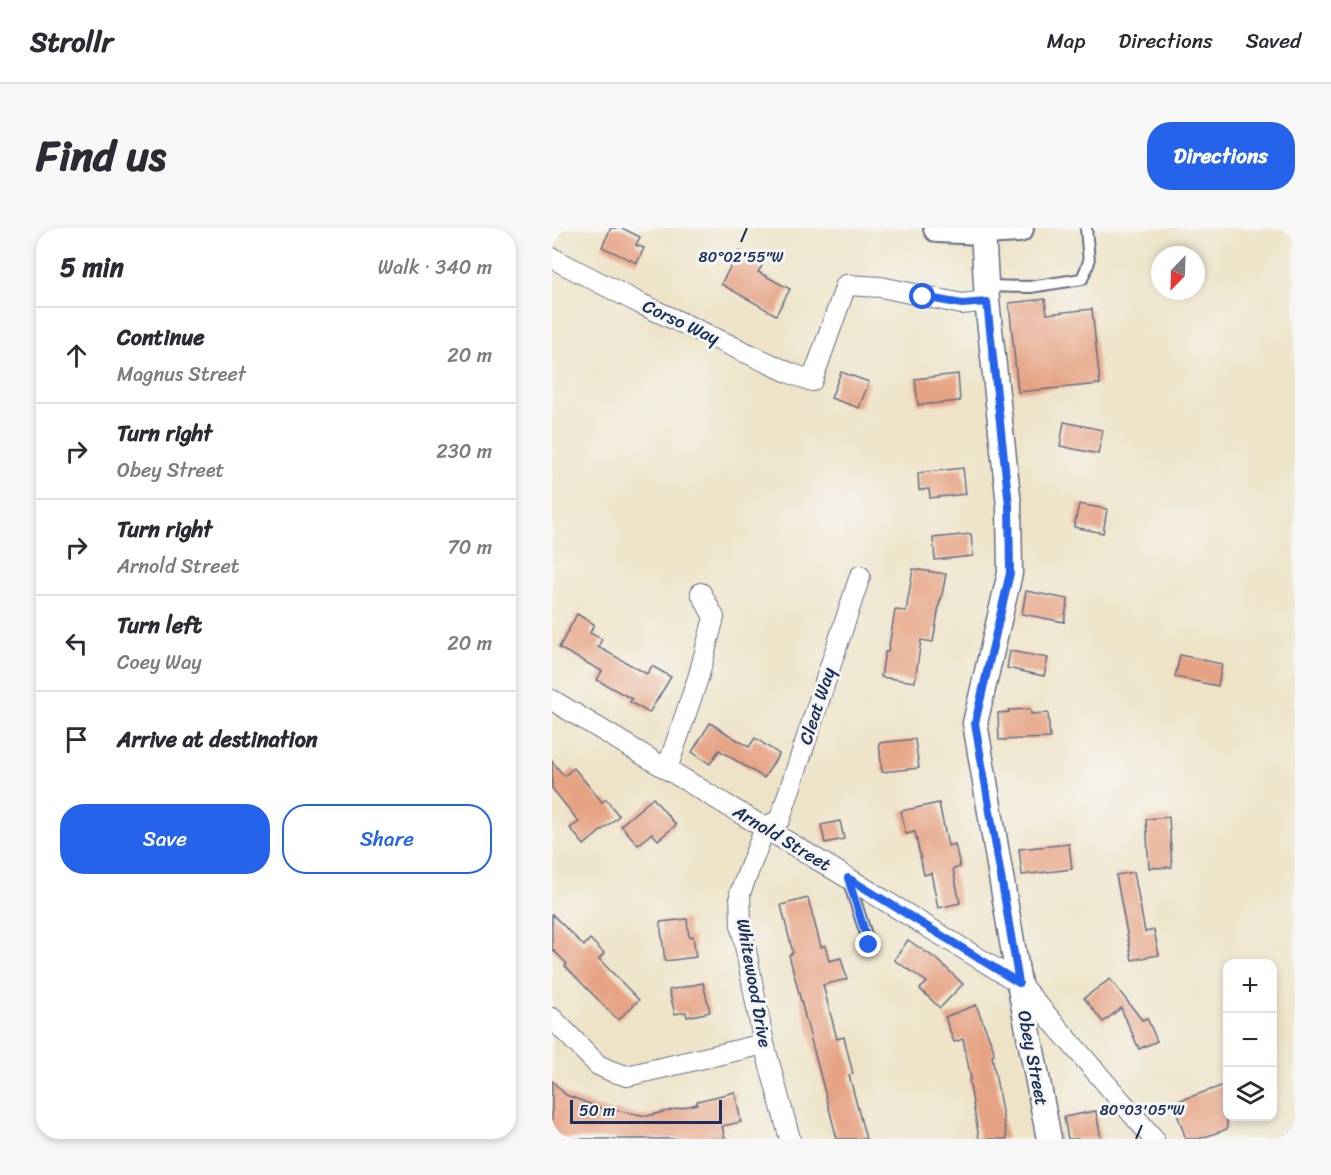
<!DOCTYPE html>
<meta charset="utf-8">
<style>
body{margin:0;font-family:Sriracha,sans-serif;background:#f7f7f7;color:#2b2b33}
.controls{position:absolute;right:18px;bottom:18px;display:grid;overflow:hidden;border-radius:12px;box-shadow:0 3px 9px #0003}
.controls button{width:54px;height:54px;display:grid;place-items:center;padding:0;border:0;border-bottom:2px solid #e1e1e2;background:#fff;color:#2b2b33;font:30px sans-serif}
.compass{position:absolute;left:599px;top:18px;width:54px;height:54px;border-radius:50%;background:#fff;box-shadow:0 3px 9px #0003;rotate:203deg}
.scale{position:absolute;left:18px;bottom:15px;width:152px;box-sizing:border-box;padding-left:6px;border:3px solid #1b2f5e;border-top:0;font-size:16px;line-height:21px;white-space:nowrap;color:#1b2f5e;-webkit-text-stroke:4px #f6f6f2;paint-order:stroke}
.stop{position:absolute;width:18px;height:18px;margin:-14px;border:4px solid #2563eb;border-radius:50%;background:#fff}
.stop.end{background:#2563eb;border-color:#fff;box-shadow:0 2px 6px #0008}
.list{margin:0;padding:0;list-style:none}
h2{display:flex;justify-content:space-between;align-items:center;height:78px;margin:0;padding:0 24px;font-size:26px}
h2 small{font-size:20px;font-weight:400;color:#7c7c81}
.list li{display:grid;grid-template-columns:39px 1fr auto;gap:18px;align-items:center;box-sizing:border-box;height:96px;padding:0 24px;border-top:2px solid #e1e1e2}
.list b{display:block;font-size:22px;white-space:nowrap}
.list p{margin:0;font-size:20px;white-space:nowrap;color:#7c7c81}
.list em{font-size:20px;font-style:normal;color:#7c7c81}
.actions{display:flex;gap:12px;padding:18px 24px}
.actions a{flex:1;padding:14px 0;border:2px solid #2563eb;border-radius:24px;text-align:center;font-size:21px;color:#2563eb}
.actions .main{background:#2563eb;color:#fff}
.icon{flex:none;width:33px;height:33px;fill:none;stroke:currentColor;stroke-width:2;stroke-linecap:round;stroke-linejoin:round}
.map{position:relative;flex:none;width:743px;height:911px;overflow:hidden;border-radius:24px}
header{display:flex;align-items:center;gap:36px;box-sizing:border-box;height:84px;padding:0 30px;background:#fff;border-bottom:2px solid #e1e1e2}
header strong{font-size:28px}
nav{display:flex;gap:33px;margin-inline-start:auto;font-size:21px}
.intro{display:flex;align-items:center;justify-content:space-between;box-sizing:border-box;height:144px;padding:0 36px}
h1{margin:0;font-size:42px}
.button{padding:15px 27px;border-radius:24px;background:#2563eb;color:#fff;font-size:21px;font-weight:700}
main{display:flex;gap:36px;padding:0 36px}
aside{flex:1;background:#fff;border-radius:24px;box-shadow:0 3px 9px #0003}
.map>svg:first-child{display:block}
</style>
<header>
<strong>Strollr</strong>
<nav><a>Map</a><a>Directions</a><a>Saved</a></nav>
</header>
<div class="intro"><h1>Find us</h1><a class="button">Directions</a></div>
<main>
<aside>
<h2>5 min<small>Walk · 340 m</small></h2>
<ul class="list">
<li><svg class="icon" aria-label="ahead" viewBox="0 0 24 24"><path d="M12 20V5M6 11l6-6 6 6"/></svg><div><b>Continue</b><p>Magnus Street</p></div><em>20 m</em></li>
<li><svg class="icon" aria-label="right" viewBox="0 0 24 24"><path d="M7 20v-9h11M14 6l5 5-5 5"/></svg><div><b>Turn right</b><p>Obey Street</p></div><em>230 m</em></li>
<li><svg class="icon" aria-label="right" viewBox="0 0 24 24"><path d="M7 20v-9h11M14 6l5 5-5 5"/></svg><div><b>Turn right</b><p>Arnold Street</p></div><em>70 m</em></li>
<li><svg class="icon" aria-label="left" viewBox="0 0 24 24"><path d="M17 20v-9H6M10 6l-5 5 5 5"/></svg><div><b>Turn left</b><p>Coey Way</p></div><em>20 m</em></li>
<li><svg class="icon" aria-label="arrive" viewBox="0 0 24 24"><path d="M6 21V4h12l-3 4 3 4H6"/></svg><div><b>Arrive at destination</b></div></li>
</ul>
<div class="actions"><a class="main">Save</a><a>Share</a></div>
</aside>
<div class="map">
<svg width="743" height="911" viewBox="0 0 743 911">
<rect width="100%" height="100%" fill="#f6f6f2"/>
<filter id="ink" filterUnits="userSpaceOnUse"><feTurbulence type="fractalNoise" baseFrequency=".0167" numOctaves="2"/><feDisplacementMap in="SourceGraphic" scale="12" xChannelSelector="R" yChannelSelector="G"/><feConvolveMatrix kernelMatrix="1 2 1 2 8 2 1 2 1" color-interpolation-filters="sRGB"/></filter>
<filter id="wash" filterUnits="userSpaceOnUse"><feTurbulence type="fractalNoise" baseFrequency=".008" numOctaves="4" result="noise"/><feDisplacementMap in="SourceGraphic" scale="24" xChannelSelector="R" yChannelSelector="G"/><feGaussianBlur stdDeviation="1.35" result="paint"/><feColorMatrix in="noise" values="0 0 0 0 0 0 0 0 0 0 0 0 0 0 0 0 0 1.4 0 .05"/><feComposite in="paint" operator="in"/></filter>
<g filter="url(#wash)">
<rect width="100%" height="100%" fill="#eee3c7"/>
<g id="blocks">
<g fill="#e6a384">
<path d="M59,0H70L88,9L84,17L92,20L85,35L50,19Z"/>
<path d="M187,23L211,36L206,44L238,61L224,87L169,56Z"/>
<path d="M493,71L495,86L540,81L548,156L466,164L457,75Z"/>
<path d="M289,144L317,154L307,180L279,170Z"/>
<path d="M406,146L408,173L366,177L363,151Z"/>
<path d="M512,194L551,202L546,226L508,218Z"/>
<path d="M411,240L414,266L378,270L377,261L367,262L366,245Z"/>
<path d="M527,276L555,281L551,305L522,299Z"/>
<path d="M419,306L421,328L383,332L381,310Z"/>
<path d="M361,341L394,346L389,372H388L381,414L369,412L363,454L329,449L333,424H336L343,382L354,383Z"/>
<path d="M474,363L516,371L512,394L470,386Z"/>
<path d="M25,386L42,396L38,405L50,411L46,419L95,446L100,438L119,449L97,485L78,474L80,471L45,452L50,443L7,420Z"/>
<path d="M458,423L496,430L492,448L455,440Z"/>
<path d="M628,427L670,436L666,458L623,449Z"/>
<path d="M478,481L479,486L496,485L498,510L447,512L446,485L457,484L456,482Z"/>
<path d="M158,495L197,519L203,510L227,526L212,550L167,522L158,536L140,524Z"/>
<path d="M363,511L367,540L330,544L327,515Z"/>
<path d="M0,533L12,548L22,540L50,574L54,571L67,588L32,617L18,600L27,594L0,560Z"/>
<path d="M101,570L124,597L106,612L100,605L86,617L69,597Z"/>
<path d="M387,575L396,618L403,616L408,639L401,641L408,675L386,680L379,645L372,647L363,604L354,606L349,583Z"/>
<path d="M617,589L620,639L597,640L594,591Z"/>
<path d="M288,593L292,611L273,615L269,597Z"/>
<path d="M517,616L520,641L470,647L467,621Z"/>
<path d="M582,644L593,704L602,702L607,727L580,732L564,647Z"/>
<path d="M256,670L269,719L273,717L277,733L289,730L295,751L271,757L285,811L292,809L301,846L297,847L314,911H285L237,727L241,725L229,677Z"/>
<path d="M0,686L32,718L38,711L52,725L47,731L87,772L66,792L13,738L15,736L0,721Z"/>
<path d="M135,691L137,709L141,708L144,729L113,733L108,694Z"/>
<path d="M356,712L386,732L411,756L388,780L368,761L375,754L342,732Z"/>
<path d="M558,751L590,792L595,790L605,813L587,821L569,780L551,794L532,770Z"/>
<path d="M151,755L158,784L135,789L134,784L123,786L117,762Z"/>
<path d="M424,777L441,819L442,827L440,828L455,911H427L417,851H419L411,811L402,814L393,789Z"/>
<path d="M0,853L14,867L62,885L63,882L95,888L145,876V873L183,864L189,894L170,898L173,911H13L0,906Z"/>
<path d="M675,856V901L647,911H634L621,875Z"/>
<path d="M544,883L549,911H516L512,889Z"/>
</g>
</g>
</g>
<g filter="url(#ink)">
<use href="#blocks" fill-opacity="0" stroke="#656e83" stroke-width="1.5"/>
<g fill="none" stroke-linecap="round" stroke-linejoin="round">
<g stroke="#656e83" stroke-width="14">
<g id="service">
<path d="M434,58L478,59L530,51L537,34L534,0"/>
<path d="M296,651L317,716"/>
</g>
</g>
<g stroke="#656e83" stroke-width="22">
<g id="minor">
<path d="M0,30L89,76L238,145L260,153L294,57L329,59L410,76L435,73"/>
<path d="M0,472L296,650L467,755L602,911"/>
<path d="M115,541L147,447L162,389L149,365"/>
<path d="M0,790L46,837L59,843L75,848L212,816"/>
<path d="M238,911L212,816L189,697L188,665L213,600L228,591L308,348"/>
</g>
</g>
<g stroke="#656e83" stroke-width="27">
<path id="tertiary" d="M431,2L435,73L457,277L458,345L423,495L467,755L497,911"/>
</g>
<g stroke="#656e83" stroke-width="32">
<path id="secondary" d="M386,0L431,2L467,0"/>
</g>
<path stroke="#656e83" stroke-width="4" stroke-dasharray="1.5 4.5" stroke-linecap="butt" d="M728,911L743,905"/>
<use href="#service" stroke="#fff" stroke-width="10"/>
<use href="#minor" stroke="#fff" stroke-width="20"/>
<use href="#tertiary" stroke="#fff" stroke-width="24"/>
<use href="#secondary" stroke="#fff" stroke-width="28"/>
</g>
</g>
<g fill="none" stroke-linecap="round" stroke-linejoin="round" filter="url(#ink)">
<path stroke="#2563eb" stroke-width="8" d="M317,717L296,650L467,755L423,495L458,345L457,277L435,74L410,76L371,69"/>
</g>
<path fill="none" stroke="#1b2f5e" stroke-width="2" d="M189,14L195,0M584,911L590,897"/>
<g text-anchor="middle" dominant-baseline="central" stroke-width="6" stroke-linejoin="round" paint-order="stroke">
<g font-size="18" fill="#1b2f5e" stroke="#f6f6f2">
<text transform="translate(129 94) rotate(25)">Corso Way</text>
<text transform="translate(265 478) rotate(-72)">Cleat Way</text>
<text transform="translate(230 610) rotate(31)">Arnold Street</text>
<text transform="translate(202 755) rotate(80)">Whitewood Drive</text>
<text transform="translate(481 830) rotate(79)">Obey Street</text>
</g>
</g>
<g font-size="15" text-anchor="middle" fill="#1b2f5e" stroke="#f6f6f2" stroke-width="6" stroke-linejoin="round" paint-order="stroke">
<text x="189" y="34">80°02'55"W</text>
<text x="590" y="887">80°03'05"W</text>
</g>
</svg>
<div class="controls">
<button>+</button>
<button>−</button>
<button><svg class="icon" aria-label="layers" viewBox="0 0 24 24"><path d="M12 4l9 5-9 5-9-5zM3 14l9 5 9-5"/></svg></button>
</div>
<svg class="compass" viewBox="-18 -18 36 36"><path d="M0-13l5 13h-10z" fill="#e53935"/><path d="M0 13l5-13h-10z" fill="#7c7c81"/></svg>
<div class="scale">50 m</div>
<div class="stop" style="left:371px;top:69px"></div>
<div class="stop end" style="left:317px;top:717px"></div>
</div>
</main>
